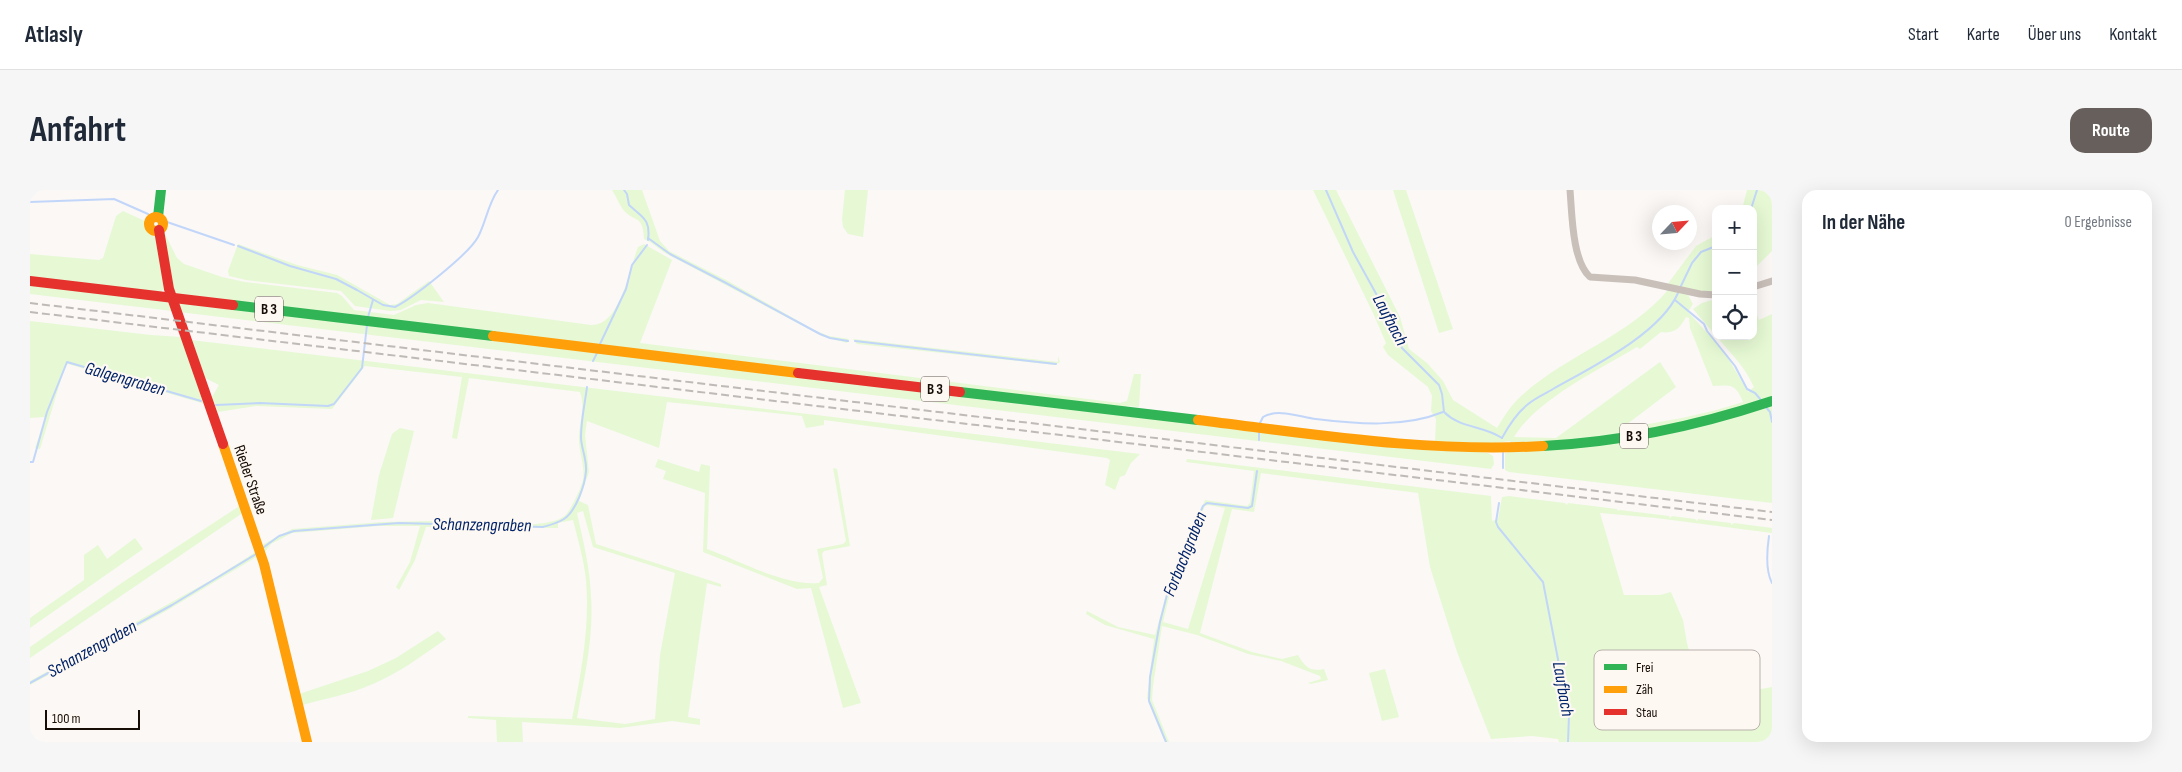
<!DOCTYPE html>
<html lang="de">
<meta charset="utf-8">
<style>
body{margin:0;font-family:"Sofia Sans Condensed",sans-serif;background:#f6f6f7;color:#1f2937}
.controls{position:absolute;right:15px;top:15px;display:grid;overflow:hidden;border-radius:10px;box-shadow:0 5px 20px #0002}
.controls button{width:45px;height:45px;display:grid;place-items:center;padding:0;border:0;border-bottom:1px solid #e0e1e3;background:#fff;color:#1f2937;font:25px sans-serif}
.compass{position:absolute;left:1622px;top:15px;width:45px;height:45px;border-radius:50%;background:#fff;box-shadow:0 5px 20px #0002;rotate:64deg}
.scale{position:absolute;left:15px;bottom:12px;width:95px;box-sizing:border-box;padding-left:5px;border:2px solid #170d07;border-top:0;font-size:14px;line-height:18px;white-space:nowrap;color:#170d07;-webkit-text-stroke:4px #fef8f3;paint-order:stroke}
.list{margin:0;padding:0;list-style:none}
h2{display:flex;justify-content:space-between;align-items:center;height:65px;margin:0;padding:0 20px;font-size:21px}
h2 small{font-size:16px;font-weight:400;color:#747a83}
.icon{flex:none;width:28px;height:28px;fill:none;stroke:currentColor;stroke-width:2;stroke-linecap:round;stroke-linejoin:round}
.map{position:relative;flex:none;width:1742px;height:552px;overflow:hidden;border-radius:15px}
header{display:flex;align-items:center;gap:30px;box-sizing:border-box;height:70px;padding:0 25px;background:#fff;border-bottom:1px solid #e0e1e3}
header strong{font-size:24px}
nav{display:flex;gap:28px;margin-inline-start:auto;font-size:18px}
.intro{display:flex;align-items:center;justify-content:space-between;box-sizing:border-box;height:120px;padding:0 30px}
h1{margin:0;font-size:35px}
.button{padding:12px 22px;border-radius:15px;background:#675f5b;color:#fff;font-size:18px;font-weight:700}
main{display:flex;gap:30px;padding:0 30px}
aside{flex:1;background:#fff;border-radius:15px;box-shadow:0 5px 20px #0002}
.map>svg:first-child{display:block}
</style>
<header>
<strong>Atlasly</strong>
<nav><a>Start</a><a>Karte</a><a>Über uns</a><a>Kontakt</a></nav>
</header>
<div class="intro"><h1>Anfahrt</h1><a class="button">Route</a></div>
<main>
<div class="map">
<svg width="1742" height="552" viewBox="0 0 1742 552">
<rect width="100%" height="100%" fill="#fbf8f6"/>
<g fill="#e6f9d4" fill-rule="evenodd">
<path d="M582,0H612L630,51L639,61L698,91L784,140L799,146L819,149L817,153L792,146L635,63L620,52L614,49C613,22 603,34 592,18C588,12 586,6 582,0Z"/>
<path d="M815,0H838L833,47L818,44L813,37L812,29Z"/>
<path d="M1283,0H1306L1370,127L1379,159L1397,173L1413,191L1423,210L1467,238C1473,229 1478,219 1487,210C1532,166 1596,149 1638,100L1658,105L1663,114L1658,122L1694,161L1718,202L1724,197C1715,177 1700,162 1686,146H1723V124L1727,125L1729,130L1742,124V206C1680,227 1616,243 1550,249C1527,252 1504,252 1481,254L1480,251L1458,254L1405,252L1406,229L1401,221L1402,206L1398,197L1358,165L1353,157L1356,153L1343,123ZM1656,127L1659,128L1660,138L1683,196C1701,195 1706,194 1713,212C1674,225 1633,232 1592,238L1646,197L1630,172L1526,248L1484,247C1507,209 1569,180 1607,157L1610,159L1631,142C1645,144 1650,138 1656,127Z"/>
<path d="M1363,0H1376L1423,139L1409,143Z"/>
<path d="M1717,0H1742V61L1723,80V19H1712Z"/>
<path d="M93,21L117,32L118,39L125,43L136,100H132V102L0,87V64L69,70L73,68L86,26Z"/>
<path d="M134,42L147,68L154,74L192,87L215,92L307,103L312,106L324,120L364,125L386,115L398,113L561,135C590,136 599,80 608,57L614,54L642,70L610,153L1090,213L1097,211L1104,184H1111L1109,217L1097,216V218L142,103Z"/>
<path d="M1686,45V103H1676L1637,95L1666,56Z"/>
<path d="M208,54L267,75L307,85L360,115L367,114L399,91L414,112L391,110L371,120L360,121L325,116L311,101L216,90L199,86L198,81Z"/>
<path d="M0,94L139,112L142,121L0,104Z"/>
<path d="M1686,109V146L1663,119L1672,113Z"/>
<path d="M146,113L1458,263L1463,266L1464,274L1461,279L149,122Z"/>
<path d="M0,131L121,145L151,147L175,214L38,174L35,176L10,259L5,258L15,229L14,227L0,228Z"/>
<path d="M823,149L1028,172V166L1030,172L1025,175L827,154Z"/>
<path d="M161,150L1110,264L1101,273L1095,285L1090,287L1085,300L1075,295L1080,270L1077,268L794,230V235L776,238L772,226L637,212L629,258L557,231L555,245L559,282L549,311L558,315L566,354L691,394V397L677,393L658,527L670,529V535L642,531L590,538L492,532L493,552H467L466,530L438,528V526L542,529C551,483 560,438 556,390C554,370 548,350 543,330L528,333V338L396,337L385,370L369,400L366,397L380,372L390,336H348L262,343L241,354L233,364L232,355L262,339L353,332L403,331L410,327L419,332C443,333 515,340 533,327C540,323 551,298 553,290C555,277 550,265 549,252C548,236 556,218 550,202L439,188L427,249L422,248L432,187L335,176L302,219L226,216L188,222L182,207L189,195L173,187ZM553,321L563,357L645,383L630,465L625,529L595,534L547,528C554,488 564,448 561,406C560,378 553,350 547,323Z"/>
<path d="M1742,216V313L1479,282L1475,280V263L1480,262L1525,259Z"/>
<path d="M370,238L384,241L363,328L341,330L349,285L362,244Z"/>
<path d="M628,269L669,282L671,274L680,276L677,359C711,371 753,396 789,393L793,388L787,359L813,354L816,351L803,278L807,279L820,356L794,361L792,364L797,395L789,397L831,513L813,518L781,398L767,399L673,362L675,303L633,289L636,281L625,277Z"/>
<path d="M1157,269L1461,306L1462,331L1468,329L1472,307L1479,306L1535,313L1537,315L1538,313L1587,319L1588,321L1590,320L1639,326L1640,328L1642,326L1665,329L1667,331L1668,329L1701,333V335L1704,333L1742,338V343L1626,328L1570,323L1594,405H1630L1641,402L1653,430L1657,453L1669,496L1672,522L1674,521L1673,507L1699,505L1742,497V552H1529L1528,549L1502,546L1461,549L1427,462L1400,377L1388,303L1231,283L1224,322L1202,319L1170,443L1222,462L1252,469L1268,465C1275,477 1280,482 1294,479L1298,490L1281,494L1278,493L1291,489L1290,486L1251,471L1218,464L1167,445L1132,436L1123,496L1122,510L1139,552H1135L1117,508L1124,449L1075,435L1056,424L1057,421L1088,437L1125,445L1142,384L1175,310L1217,316L1220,313L1224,281L1156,272ZM1178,315L1195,318L1158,439L1133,432L1144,387L1175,316Z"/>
<path d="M211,315L214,322L0,468V457L93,392Z"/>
<path d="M105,348L113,359L0,438V428L54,390V365L68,355L77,369Z"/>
<path d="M227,361L228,366L136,421L0,495V491L183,389Z"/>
<path d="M408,441L416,449C393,465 369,483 343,494C320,504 295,509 272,515L269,504L338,481L366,468Z"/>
<path d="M1355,479L1369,527L1352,531L1339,483Z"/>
</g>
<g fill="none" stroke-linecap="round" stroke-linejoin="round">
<g stroke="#c2d6f9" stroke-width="2">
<path d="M594,0L597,4L599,15C612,27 621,29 618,50"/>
<path d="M1296,0L1323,62L1354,118L1372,158L1409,195L1412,204L1414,222C1431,239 1453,235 1472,248"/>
<path d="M0,12L84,9L118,24"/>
<path d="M1721,19L1727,0"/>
<path d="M137,32L204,55"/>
<path d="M618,48L640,64L696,93L790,144L800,148L818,151"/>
<path d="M208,56L260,76L306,89L327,100L353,115L365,117C383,108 439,64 448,47C456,32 458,14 468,0"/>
<path d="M1650,98L1662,73L1671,62L1686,56"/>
<path d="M1645,110L1674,134L1677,141L1705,176L1717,199L1725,203L1731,210"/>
<path d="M338,127L343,110"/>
<path d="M825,151L1026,174"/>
<path d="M570,154L596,99L602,75L617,55"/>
<path d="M563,171L567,163"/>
<path d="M186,215L230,213L298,216L304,214L332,178L337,135"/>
<path d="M1735,216L1740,222L1742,232"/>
<path d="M1229,235L1233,227C1248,218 1270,227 1286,229C1327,234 1374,238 1413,222"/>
<path d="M1472,248C1479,235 1486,224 1497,215C1505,208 1515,204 1523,199C1562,177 1630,144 1648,103"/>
<path d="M1229,250V242"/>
<path d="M0,272H3L17,222L37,172L171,211"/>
<path d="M1473,278V263"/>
<path d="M1469,313L1466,332L1468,337L1513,392L1539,526L1538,552"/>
<path d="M1739,346C1737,360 1735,380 1742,393"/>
<path d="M234,357L249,346L264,341L369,333L513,337C520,335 528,333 534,329C546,321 555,295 556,281C557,269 551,258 551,247C551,230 555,213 557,197"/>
<path d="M0,493L142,415L226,364"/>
<path d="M1136,552L1119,511L1120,487L1130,432L1140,393L1173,316L1177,313L1218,318L1222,316L1227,281"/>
</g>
<g stroke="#cac0ba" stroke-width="7">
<path d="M1540,0C1542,23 1542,71 1560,87L1605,90L1670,104L1686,105"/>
<path d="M1723,97L1742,91"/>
</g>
<g stroke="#30b455" stroke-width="10">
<path d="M128,27L131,0"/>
<path d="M203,115L463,146"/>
<path d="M930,202L1168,230"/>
<path d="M1513,256C1592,252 1667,236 1742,211"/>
</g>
<g stroke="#ff9f0a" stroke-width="10">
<circle cx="126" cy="34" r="7"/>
<path d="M463,146L768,183"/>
<path d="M1168,230C1283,244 1398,263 1513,256"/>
<path d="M193,254L234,374L277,552"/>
</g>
<g stroke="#e5322d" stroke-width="10">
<path d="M129,40L139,99L193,254"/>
<path d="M0,91L203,115"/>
<path d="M768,183L930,202"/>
</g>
<g stroke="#bfbab6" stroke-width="2" stroke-dasharray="8 4" stroke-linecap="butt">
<path d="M0,113L1742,322"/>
<path d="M0,122L1742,330"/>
</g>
</g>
<g text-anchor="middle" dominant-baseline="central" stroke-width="4.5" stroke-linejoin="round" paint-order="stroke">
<g fill="#fef8f3" stroke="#5c544e" stroke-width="1">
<rect x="225" y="106.5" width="28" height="25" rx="4"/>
<rect x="891" y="186.5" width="28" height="25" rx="4"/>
<rect x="1590" y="233.5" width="28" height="25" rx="4"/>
</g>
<g font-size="15" font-weight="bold" fill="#170d07">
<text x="239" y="119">B 3</text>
<text x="905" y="199">B 3</text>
<text x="1604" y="246">B 3</text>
</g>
<g font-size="16" fill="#170d07" stroke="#fef8f3">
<text transform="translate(220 290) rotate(71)">Rieder Straße</text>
</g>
<g font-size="18" font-style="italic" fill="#002369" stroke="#fef8f3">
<text transform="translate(1360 130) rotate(62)">Laufbach</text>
<text transform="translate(95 189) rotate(16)">Galgengraben</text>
<text transform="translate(452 335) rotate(1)">Schanzengraben</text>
<text transform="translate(1155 364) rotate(-68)">Forbachgraben</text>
<text transform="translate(62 459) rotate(-29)">Schanzengraben</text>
<text transform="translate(1533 499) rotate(80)">Laufbach</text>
</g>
</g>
<rect x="1564" y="460" width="166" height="80" rx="8" fill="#fef8f3" stroke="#b9b2ac" stroke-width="1"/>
<rect x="1574" y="474" width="23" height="6" fill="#30b455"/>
<rect x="1574" y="496" width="23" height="7" fill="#ff9f0a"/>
<rect x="1574" y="519" width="23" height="6" fill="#e5322d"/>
<g font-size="14" fill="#170d07">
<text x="1606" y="482">Frei</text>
<text x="1606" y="504">Zäh</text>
<text x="1606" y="527">Stau</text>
</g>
</svg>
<div class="controls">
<button>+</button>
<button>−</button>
<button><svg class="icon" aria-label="locate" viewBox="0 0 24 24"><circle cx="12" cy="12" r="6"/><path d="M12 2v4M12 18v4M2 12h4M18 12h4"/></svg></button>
</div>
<svg class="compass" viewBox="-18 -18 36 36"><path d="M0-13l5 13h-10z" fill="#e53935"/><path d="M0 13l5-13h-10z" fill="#747a83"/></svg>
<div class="scale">100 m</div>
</div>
<aside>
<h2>In der Nähe<small>0 Ergebnisse</small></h2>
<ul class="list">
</ul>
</aside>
</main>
